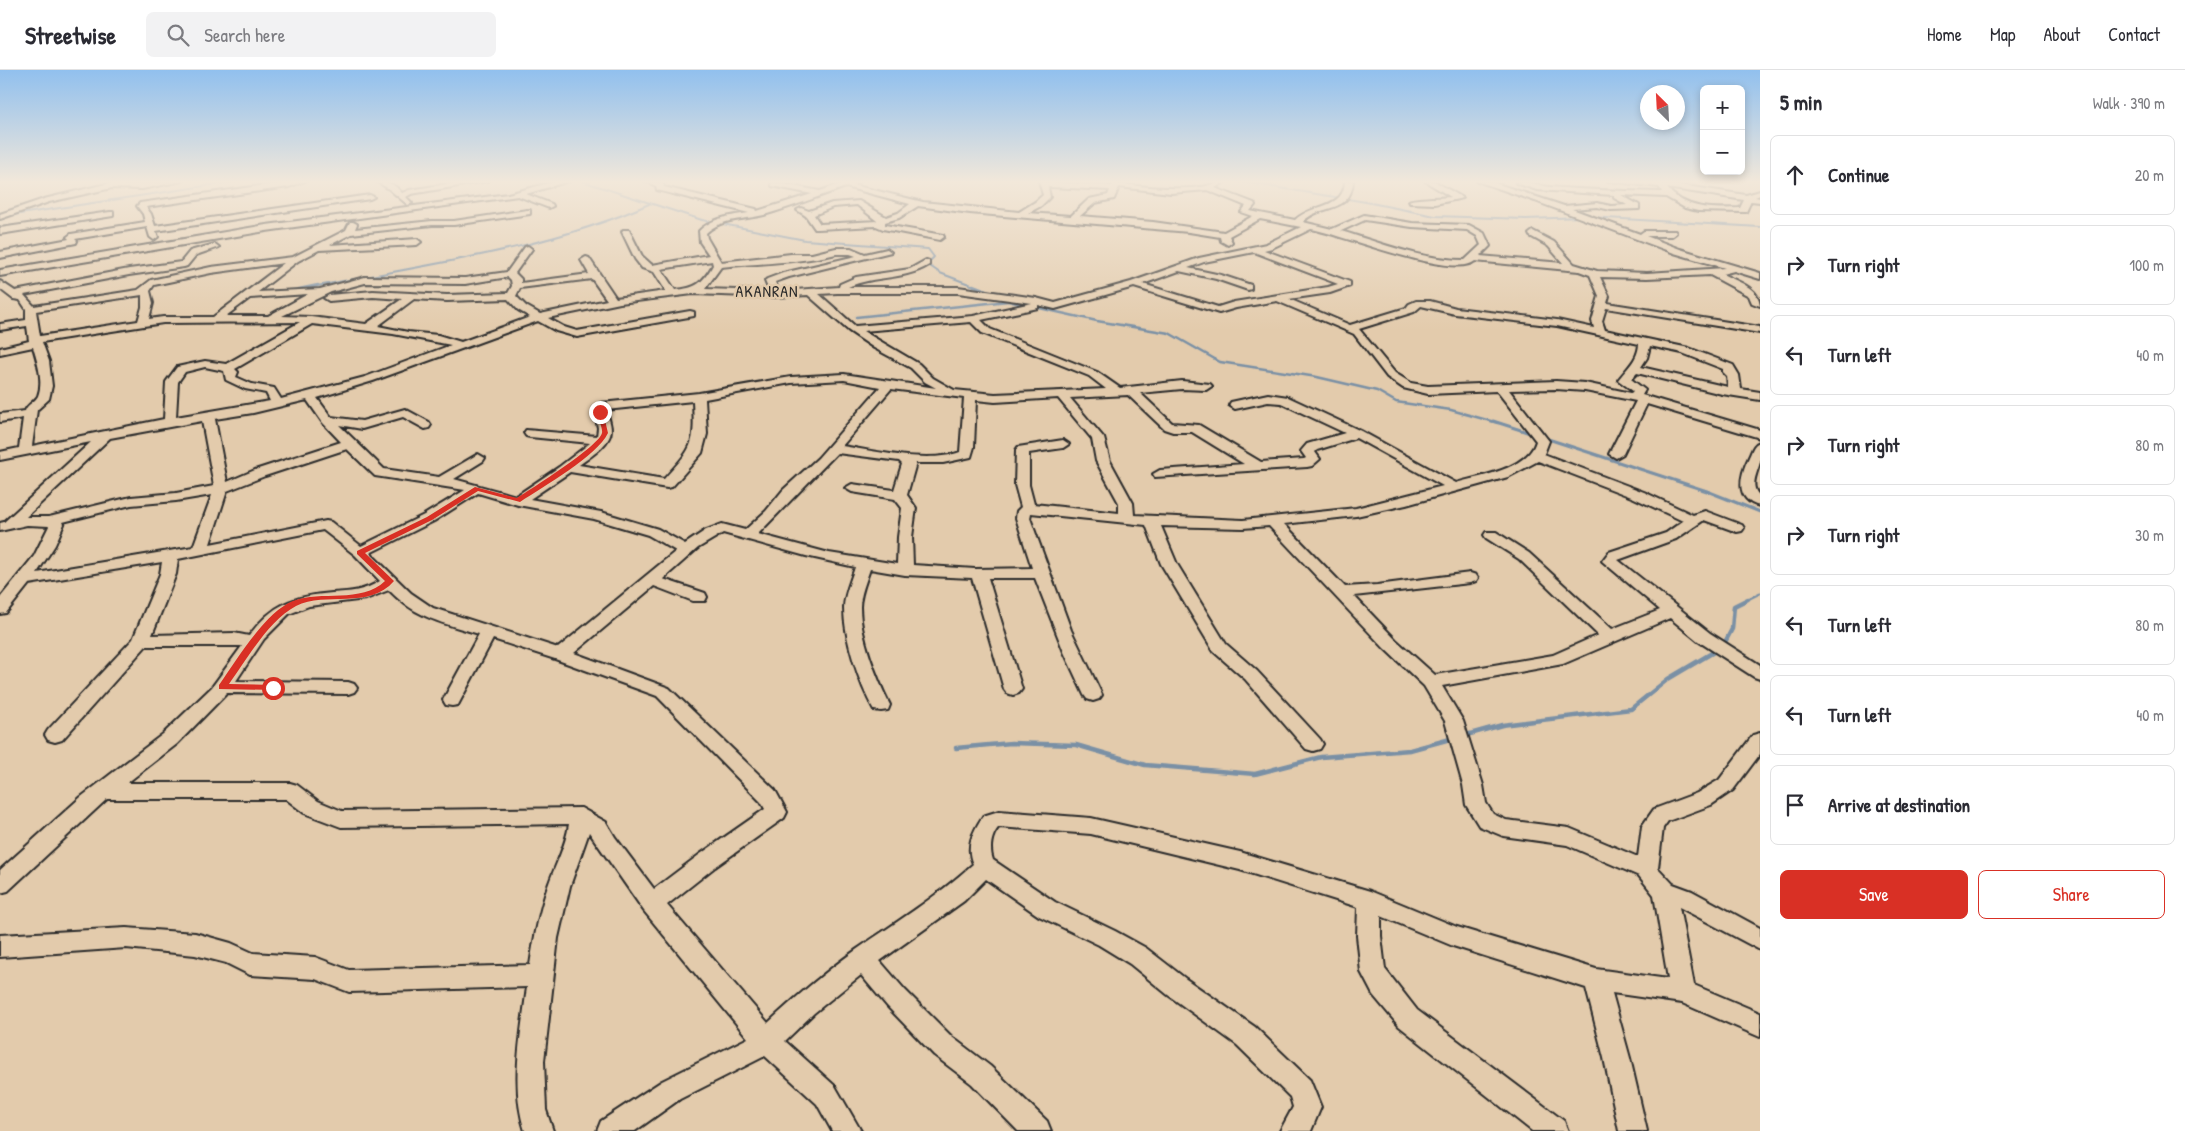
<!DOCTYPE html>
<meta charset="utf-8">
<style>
body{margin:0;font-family:"Patrick Hand",sans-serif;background:#f2f2f3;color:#2b2b33}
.controls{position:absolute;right:15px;top:15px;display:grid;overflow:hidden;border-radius:8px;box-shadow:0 2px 8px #0003}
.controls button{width:45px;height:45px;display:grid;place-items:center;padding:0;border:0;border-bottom:1px solid #e1e1e2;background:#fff;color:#2b2b33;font:25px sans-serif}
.compass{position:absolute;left:1640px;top:15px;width:45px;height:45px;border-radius:50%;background:#fff;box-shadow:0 2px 8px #0003;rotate:336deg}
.stop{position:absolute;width:15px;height:15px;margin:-11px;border:4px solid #d93025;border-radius:50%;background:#fff}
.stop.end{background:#d93025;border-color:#fff;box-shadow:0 1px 5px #0008}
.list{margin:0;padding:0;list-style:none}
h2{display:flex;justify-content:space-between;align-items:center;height:65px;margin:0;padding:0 20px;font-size:21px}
h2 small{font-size:16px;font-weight:400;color:#7c7c81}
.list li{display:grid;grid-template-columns:32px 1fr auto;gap:15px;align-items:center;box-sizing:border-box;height:80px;margin:0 10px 10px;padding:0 10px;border:1px solid #e1e1e2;border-radius:8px}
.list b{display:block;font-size:19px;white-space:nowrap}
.list em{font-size:16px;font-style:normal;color:#7c7c81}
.actions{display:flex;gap:10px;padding:15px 20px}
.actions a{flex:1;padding:11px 0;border:1px solid #d93025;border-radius:8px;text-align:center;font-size:18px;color:#d93025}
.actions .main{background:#d93025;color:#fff}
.icon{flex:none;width:28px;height:28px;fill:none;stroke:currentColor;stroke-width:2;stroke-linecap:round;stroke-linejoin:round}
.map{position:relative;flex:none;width:1760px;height:1061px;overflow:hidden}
header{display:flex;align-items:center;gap:30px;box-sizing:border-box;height:70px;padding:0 25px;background:#fff;border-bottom:1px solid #e1e1e2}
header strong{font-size:24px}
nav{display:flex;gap:28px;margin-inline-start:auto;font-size:18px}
.search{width:350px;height:45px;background:#f2f2f3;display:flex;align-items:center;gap:12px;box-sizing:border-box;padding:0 18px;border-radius:8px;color:#7c7c81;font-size:19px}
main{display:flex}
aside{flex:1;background:#fff}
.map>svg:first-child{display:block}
</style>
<header>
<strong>Streetwise</strong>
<div class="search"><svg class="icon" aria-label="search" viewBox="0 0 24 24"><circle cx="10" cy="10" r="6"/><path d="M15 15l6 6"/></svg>Search here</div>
<nav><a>Home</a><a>Map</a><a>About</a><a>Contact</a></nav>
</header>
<main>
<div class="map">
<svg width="1760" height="1061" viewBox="0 0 1760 1061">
<rect width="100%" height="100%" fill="#e3cbac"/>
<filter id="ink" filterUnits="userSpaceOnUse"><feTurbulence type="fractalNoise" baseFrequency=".02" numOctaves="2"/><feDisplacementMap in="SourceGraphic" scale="10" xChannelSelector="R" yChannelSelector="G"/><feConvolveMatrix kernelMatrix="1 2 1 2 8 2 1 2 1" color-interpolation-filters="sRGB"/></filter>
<g filter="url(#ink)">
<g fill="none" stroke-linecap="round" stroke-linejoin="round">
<g stroke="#7a90a5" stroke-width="2">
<path d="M582,111L702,150L805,170L928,179L934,187L927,194L940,203L977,217"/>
<path d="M1237,111L1366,132L1435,146L1526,149L1582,147"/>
<path d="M0,147L238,111"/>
<path d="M1589,147L1760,157"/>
<path d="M312,217C422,195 546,180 649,134"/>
</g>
<g stroke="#7a90a5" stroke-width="2.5">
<path d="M973,215L994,223"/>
<path d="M289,221L318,215"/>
<path d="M1000,227L1008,231L1097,251L1169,263L1220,292L1317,307L1377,321L1396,332L1451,340L1498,353"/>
<path d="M856,247L1008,231"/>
</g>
<g stroke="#7a90a5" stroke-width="3">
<path d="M1493,351L1533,364"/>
<path d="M1545,368L1707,421L1760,442"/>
<path d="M1746,530L1760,523"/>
</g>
<g stroke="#7a90a5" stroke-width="4.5">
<path d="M1723,576L1732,559L1734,536L1748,529"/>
<path d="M1463,666L1502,655L1631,639L1668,609L1717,580"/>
<path d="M956,678L1011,673L1076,675L1145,695L1255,704L1321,687L1410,680L1454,668"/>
</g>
<g stroke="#2b2b2b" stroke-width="4">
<g id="street">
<path d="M118,111H131L123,115L182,111L142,119L112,118L49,132L0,149V144L44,129Z"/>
<path d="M293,111H305L289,117L146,137L151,144L155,156L370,125L374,127L370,129L156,161L158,167L154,170L150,167L147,157L75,169L77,171L76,173L0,188V182L69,169L67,167L71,164L145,152L143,144L137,136L140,133Z"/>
<path d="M376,111C388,111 394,114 402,123L409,120L467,111H488L411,124L406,127L412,133L408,135L389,119Z"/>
<path d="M556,111H569L526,124L552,134L553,136L549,138L518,126L266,161L0,206V200L266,155L508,124Z"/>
<path d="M646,111L663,113L664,117L756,139L757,141L812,124L772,116V112L820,121L848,111H860L853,115L923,132L1019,142L1035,132L1043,125L1039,111L1112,116V112H1115C1131,117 1183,120 1200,117C1210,116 1217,111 1226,111L1215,118L1254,133L1255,135L1250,141L1295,150C1312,133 1344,140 1345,111H1353C1351,145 1320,133 1303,152L1332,159L1364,145L1412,153L1469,155L1484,163L1490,176L1480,186L1563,193L1548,176L1530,166L1529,164L1533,161L1554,172L1574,194L1597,201L1647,203L1725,198L1674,183L1535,131L1477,111H1489L1564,136L1597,133L1611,136L1627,135L1614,128V125L1537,120L1516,113C1524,109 1540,116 1550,117C1587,120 1625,121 1662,122L1659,117L1608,111H1641L1680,115L1746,125L1760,121V125L1755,127L1760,128V132L1751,131L1746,142H1743L1698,141L1685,138L1666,127L1621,125L1639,135V139L1611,140L1597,137L1572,139L1640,164L1644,161H1675L1676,163L1672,166H1646L1680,179L1760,203V209L1734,201L1722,204C1737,211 1760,218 1760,236L1752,233L1749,226L1710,205L1647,208L1600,207L1609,226L1607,233L1760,257V263L1606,238L1602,251L1605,260L1689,278L1733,295L1739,305L1741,319L1760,322V330L1722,324L1637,303L1631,309L1645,320L1642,325L1760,360V368L1647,334L1623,384L1616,388L1609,384L1636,331L1585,321L1556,319L1509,320L1549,371L1544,384L1644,422L1693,445L1705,441L1742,455L1744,458L1742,461L1737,462L1704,450L1676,469L1618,490L1710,563L1760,595V609L1754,607L1698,571L1670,548L1563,594L1442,616L1463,651L1483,715L1486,733L1493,744L1506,750L1569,758L1638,787L1642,756L1654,739L1697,723L1719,710L1753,665L1760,663V684L1733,720L1711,735L1668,751L1663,758L1658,798L1673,814L1692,821L1760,858V880L1679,837L1694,915L1760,943V967L1682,933L1612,923L1630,988L1647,1061H1619L1604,988L1586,918L1453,876L1381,846V866L1385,899L1417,940L1564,1051L1568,1061H1532L1399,956L1373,925L1361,902L1357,866L1358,837L1240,800L1091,764L999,757C991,765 989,779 993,790L1055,832L1115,861L1146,878L1186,909L1255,957L1310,1010L1321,1037L1311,1061H1280L1293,1037L1290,1027L1237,975L1168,925L1130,894L1099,875L1039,846L986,809L964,831L880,891L905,920L952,967L990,996L1047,1051L1051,1061H1018L972,1014L934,985L887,936L861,905L814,943L785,971L835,1016L861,1061H832L817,1034L765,986L680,1029L635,1061H597L601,1051L662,1011L748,968L644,841L589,762L570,816L558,868L544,991L546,1040L553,1061H525C510,1015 521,965 527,917L349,922L315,909L250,905L226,893L195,885L126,878L0,887V865L126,858L195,863L231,873L253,883L315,887L349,900L530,895C534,869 539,842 548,816C555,795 566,776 569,754L341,757L304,743L286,729H107L8,821L0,823V800L81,727L163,664L212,617L242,576H146L62,670L55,672L48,670L45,665L48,660L133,569L160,504L162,492L29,514L6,543L0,544V528L34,486L49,456L27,455L0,461V453L4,452L91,372L0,390V382L19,378L23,348L0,352V344L25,341C27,334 35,332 38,326C44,311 37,291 33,277L0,284V278L29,271L27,256L0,260V254L26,250V239L20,230L13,229L0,219V211L15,221L129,199L181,192L190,181L215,174L219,177L196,185L187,196L184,197L129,205L24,225L34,236L138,220L151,210L211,197L293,187L346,160L350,152H353L357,154L355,159L432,151H454L527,140H530V144L454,155H432L351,164L330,175L417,169L421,172L417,175L319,180L298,191L258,222L320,219L365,207L465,208L507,202L525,177L528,176L532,179L515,203L521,209V213L589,204L581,190L586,187L589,188L616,228L666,221L654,202L642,198L635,189L622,162L623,160H629L642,186L652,195L709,185L700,172L699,161C713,147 731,146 749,143L657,120L656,116ZM846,117L910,134L898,143L886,147L859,131L832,133L809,141L801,138L797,140L806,146L815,159H818L876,156L883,159L940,170L944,167L943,165L885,155V152L899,148L918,136L970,143L1189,162L1220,167L1221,171L1228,175L1232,172L1229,166L1260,149L1301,157L1266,174L1199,188L1131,212L1055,233L1036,228L958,217H848C875,205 903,211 929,195V191L926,190L910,199L856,207L840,214L839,217L779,221L775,212L789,207L891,182L887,179L865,184L851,178H836L812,184H791L721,192L707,168L706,163C722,148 744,150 764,145C792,137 819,126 846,117ZM1048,117H1051L1110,120L1108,125L1089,129L1071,146L1028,143L1041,136L1050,127ZM1119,117L1171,123L1207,120L1246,136L1241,142L1253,146L1224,162L1153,152L1080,146L1095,133L1114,129ZM1667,118L1744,130L1740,138C1714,139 1685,140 1667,118ZM857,135L877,151L820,154L814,145L833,137ZM1365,150L1412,157L1467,160L1477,166L1481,175L1465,190C1422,190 1381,173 1341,161ZM1311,159C1341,164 1454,210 1475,191L1579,201L1590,205L1599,226L1592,251L1594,258L1557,250L1456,238L1430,231H1416L1409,234L1406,238L1350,255L1289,229L1330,223L1350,216V212L1264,180L1272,178ZM1254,182L1338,214L1328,217L1234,232L1218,237L1143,214L1179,201L1216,209L1248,220L1251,219V215L1221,205L1188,198L1204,192ZM836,184H850L856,186L783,203L767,209L765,211L769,221L705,219L721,197C759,193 800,193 836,184ZM712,191L713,195C702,214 696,218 675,220L661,199ZM284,193L213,247H163L149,249L153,233L150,221L154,215L211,203ZM508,207L511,210L512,216L508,223L447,225L373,221L329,225L324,228L329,231L373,227L402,229L366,254L311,247L282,246L331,222L365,213L465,214ZM592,209L607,230L540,244L526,236L516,226L520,218ZM1134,217L1219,243L1236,238L1277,231L1354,264L1387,307L1403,318L1428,324L1497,321L1536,371C1528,399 1481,406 1456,413L1361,361L1288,327L1268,324L1231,332L1229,335L1235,339L1268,332L1281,333L1345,363L1307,374L1301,381L1306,388L1304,389L1261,392L1199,355L1172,353L1140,323L1182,319L1206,320L1212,316L1210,314L1182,311L1120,318L1097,302L990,259L981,250L1038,238V235L1055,239ZM837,223H958L1032,233L973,246L855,256L819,224ZM308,224L268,246H226L250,228ZM693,224L775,227L808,225L849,261L874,278L911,298L925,312L936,318L844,304L791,307L699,323L601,333L594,338L598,358L597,366L526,360L524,363L526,366L530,367L590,373L559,397L516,426L454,409L483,391L485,388L478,384L439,407L384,399L339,355L362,359L403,347L425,359L429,358L431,355L429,352L405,339L362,351L331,347L317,328L373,311L538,251L556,261L577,267L694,246V242L690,241L577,261L564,257L548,248L620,233ZM142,225V237L138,251L40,266L36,241ZM414,229L447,231L508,229L518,240L530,247L461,272L438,265L408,262L378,256ZM1421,236L1455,244L1557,256L1639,274C1638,290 1627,298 1618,310L1633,321L1631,323L1585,313L1556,311L1428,316L1411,313L1395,303L1359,259L1414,242ZM300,252L226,294L205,291L177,297L166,312L164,349L32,376L37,340L49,329L52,316L49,291L42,272L163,253ZM971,252L982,263L1089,306L1106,319L995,324L954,320L933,308L919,294L863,261ZM312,254L393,264L451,275L365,307L281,329L274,318L252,314L236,307L238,302L235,299ZM1650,276L1682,283L1723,299V302L1727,306L1728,317L1641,297L1647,288ZM205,297L224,301L226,310L245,319L266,323L270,331L176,347L178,312L185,302ZM844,310L880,317L818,388L783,420L766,441L745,460L722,454L706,460L685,474L658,459L601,442L530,429L570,402L667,418L672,417L702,383L707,364L705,329L791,313ZM891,319L964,328L960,382C928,394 876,381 842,376ZM1128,325L1164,359L1173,362H1192L1244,394L1160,400L1153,404L1155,407L1307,397L1312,396L1320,389L1315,382L1317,380L1356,368L1443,416L1356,438L1243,450L1134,445L1133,433L1110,391L1104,368L1070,328ZM1058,328L1092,369L1096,391L1119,433V443L1034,434L1029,415V383L1063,378L1069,374L1063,370L1018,377L1016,380L1015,415L1021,437L1017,441L1016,448L1032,498L975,499L913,495L912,467L916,438L907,425L916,393H943L971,387L974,377L976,330L995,332ZM307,330L323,353L341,372L255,400L227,412L215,349L253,343ZM693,331C695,376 694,376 664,409L579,395C590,387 611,374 611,360C611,353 608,346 606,340ZM202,351L214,416L176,423L131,427L49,447H26L110,368ZM347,379L375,406L465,420L424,445L361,476L331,452L326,451L210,474L227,421L265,406ZM837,383L899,391L902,394L894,420L852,414L845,418L852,422L895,429L902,438L898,467L897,494L829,483L758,464ZM1538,391L1634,428L1683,451L1666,463L1609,482L1602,491L1660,540L1612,559L1529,483L1496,462H1486L1484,465L1486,468L1519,489L1598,565L1553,585L1435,605L1396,570L1354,526L1470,513L1476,511L1478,508L1476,505L1470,503L1377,515L1345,517L1284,454L1356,446L1406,435L1508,407ZM478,423L518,435L594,449L648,465L676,481L558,578L433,538L411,523L370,483L434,451ZM212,425L193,477L37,503L55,475L64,454L63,452L131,435L176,431ZM1031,443L1146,455L1161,494L1214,582L1245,609L1306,679L1313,681L1320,679L1323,674L1320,669L1257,601L1226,574L1177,494L1161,456L1243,458L1269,456L1384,578L1424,616L1445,651L1463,715L1466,735L1479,756L1503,766L1567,775L1639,806L1654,825L1668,909L1596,899L1457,857L1370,821L1240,782L1091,748L999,741L983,746C973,761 965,777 973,794C937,827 896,852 856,880C825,902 796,927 768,953L667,835L715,797L784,748L787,742L775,720L669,618L574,583L654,516L693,531H705L707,527L705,523L663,509L698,478L723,463L806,486L855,497C851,510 844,525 844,538C844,568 859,614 874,640L881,641L888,640L890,635C877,609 860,567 860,537C860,525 866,511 870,499L905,505L972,508L1004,619L1007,623L1013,625L1019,623L1022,619L988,508H1035L1064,582L1084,625L1087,629L1093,631L1099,629L1102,625L1071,560L1030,448ZM323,460L355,485L380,511C365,521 349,522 332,523C294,526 272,534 249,566L234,563L152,565L176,504L178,489ZM389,520C416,548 443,553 479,564L443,630L446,635L452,636L458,635L493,569L555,589L657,626L761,732L765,739L699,785L654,819L615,767L606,752L581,738L342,741L318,731L297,715L290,713H127L177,674L227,623L348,624L354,622L357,618L354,614L348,612L236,611L264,569L289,544L309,536L366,529Z"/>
<path d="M1425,111H1434L1463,128L1435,134L1410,133L1409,131C1413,128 1442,128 1451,127Z"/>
<path d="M110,142H113V146L0,164V158Z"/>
<path d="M1760,372C1760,378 1760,386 1760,392C1757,404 1749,416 1760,426V436C1734,430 1740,405 1749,387C1752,381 1753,374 1760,372Z"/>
</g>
</g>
<use href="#street" fill="#e3cbac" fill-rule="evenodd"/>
</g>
</g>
<linearGradient id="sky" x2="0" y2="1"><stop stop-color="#91c0ee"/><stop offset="0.43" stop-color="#f2e8da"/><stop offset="1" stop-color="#f2e8da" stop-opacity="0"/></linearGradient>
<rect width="1760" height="260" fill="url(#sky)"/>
<path fill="#d93025" d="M598,341L603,342L608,363C597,386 544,416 520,432L478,421L432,450L365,483L394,511C369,540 326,521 296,536C269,550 247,589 229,614L273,615L277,618L276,620L219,619V615C236,591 265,542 293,531C321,520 361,534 385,511L357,484V481L427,447L475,417L517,428C531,419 599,376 602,363C603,357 597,348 598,341Z"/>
<g text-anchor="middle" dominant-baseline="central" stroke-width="5" stroke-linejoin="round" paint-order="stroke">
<g font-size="16" letter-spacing="1" fill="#2b2b2b" stroke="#e3cbac">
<text x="767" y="221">AKANRAN</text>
</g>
</g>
</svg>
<div class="controls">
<button>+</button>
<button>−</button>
</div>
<svg class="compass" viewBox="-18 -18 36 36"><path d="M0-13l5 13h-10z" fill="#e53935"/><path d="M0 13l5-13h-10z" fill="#7c7c81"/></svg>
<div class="stop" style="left:273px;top:618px"></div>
<div class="stop end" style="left:600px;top:342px"></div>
</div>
<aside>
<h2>5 min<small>Walk · 390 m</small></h2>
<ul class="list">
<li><svg class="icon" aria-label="ahead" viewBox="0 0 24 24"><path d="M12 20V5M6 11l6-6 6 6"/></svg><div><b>Continue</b></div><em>20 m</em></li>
<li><svg class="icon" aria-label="right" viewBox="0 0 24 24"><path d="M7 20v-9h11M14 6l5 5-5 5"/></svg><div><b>Turn right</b></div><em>100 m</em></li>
<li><svg class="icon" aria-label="left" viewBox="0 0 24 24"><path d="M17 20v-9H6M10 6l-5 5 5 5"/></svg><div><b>Turn left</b></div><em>40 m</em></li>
<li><svg class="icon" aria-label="right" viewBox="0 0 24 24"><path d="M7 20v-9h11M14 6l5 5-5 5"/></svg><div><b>Turn right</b></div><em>80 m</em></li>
<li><svg class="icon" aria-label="right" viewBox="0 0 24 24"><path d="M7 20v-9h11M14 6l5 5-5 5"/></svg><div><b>Turn right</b></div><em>30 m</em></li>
<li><svg class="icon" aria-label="left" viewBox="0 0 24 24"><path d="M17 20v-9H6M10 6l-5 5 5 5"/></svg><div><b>Turn left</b></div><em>80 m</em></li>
<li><svg class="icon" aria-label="left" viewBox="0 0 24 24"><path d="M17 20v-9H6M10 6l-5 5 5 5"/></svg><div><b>Turn left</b></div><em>40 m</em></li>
<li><svg class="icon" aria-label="arrive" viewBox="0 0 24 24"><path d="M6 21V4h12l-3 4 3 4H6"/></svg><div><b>Arrive at destination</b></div></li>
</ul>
<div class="actions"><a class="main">Save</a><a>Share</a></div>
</aside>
</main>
